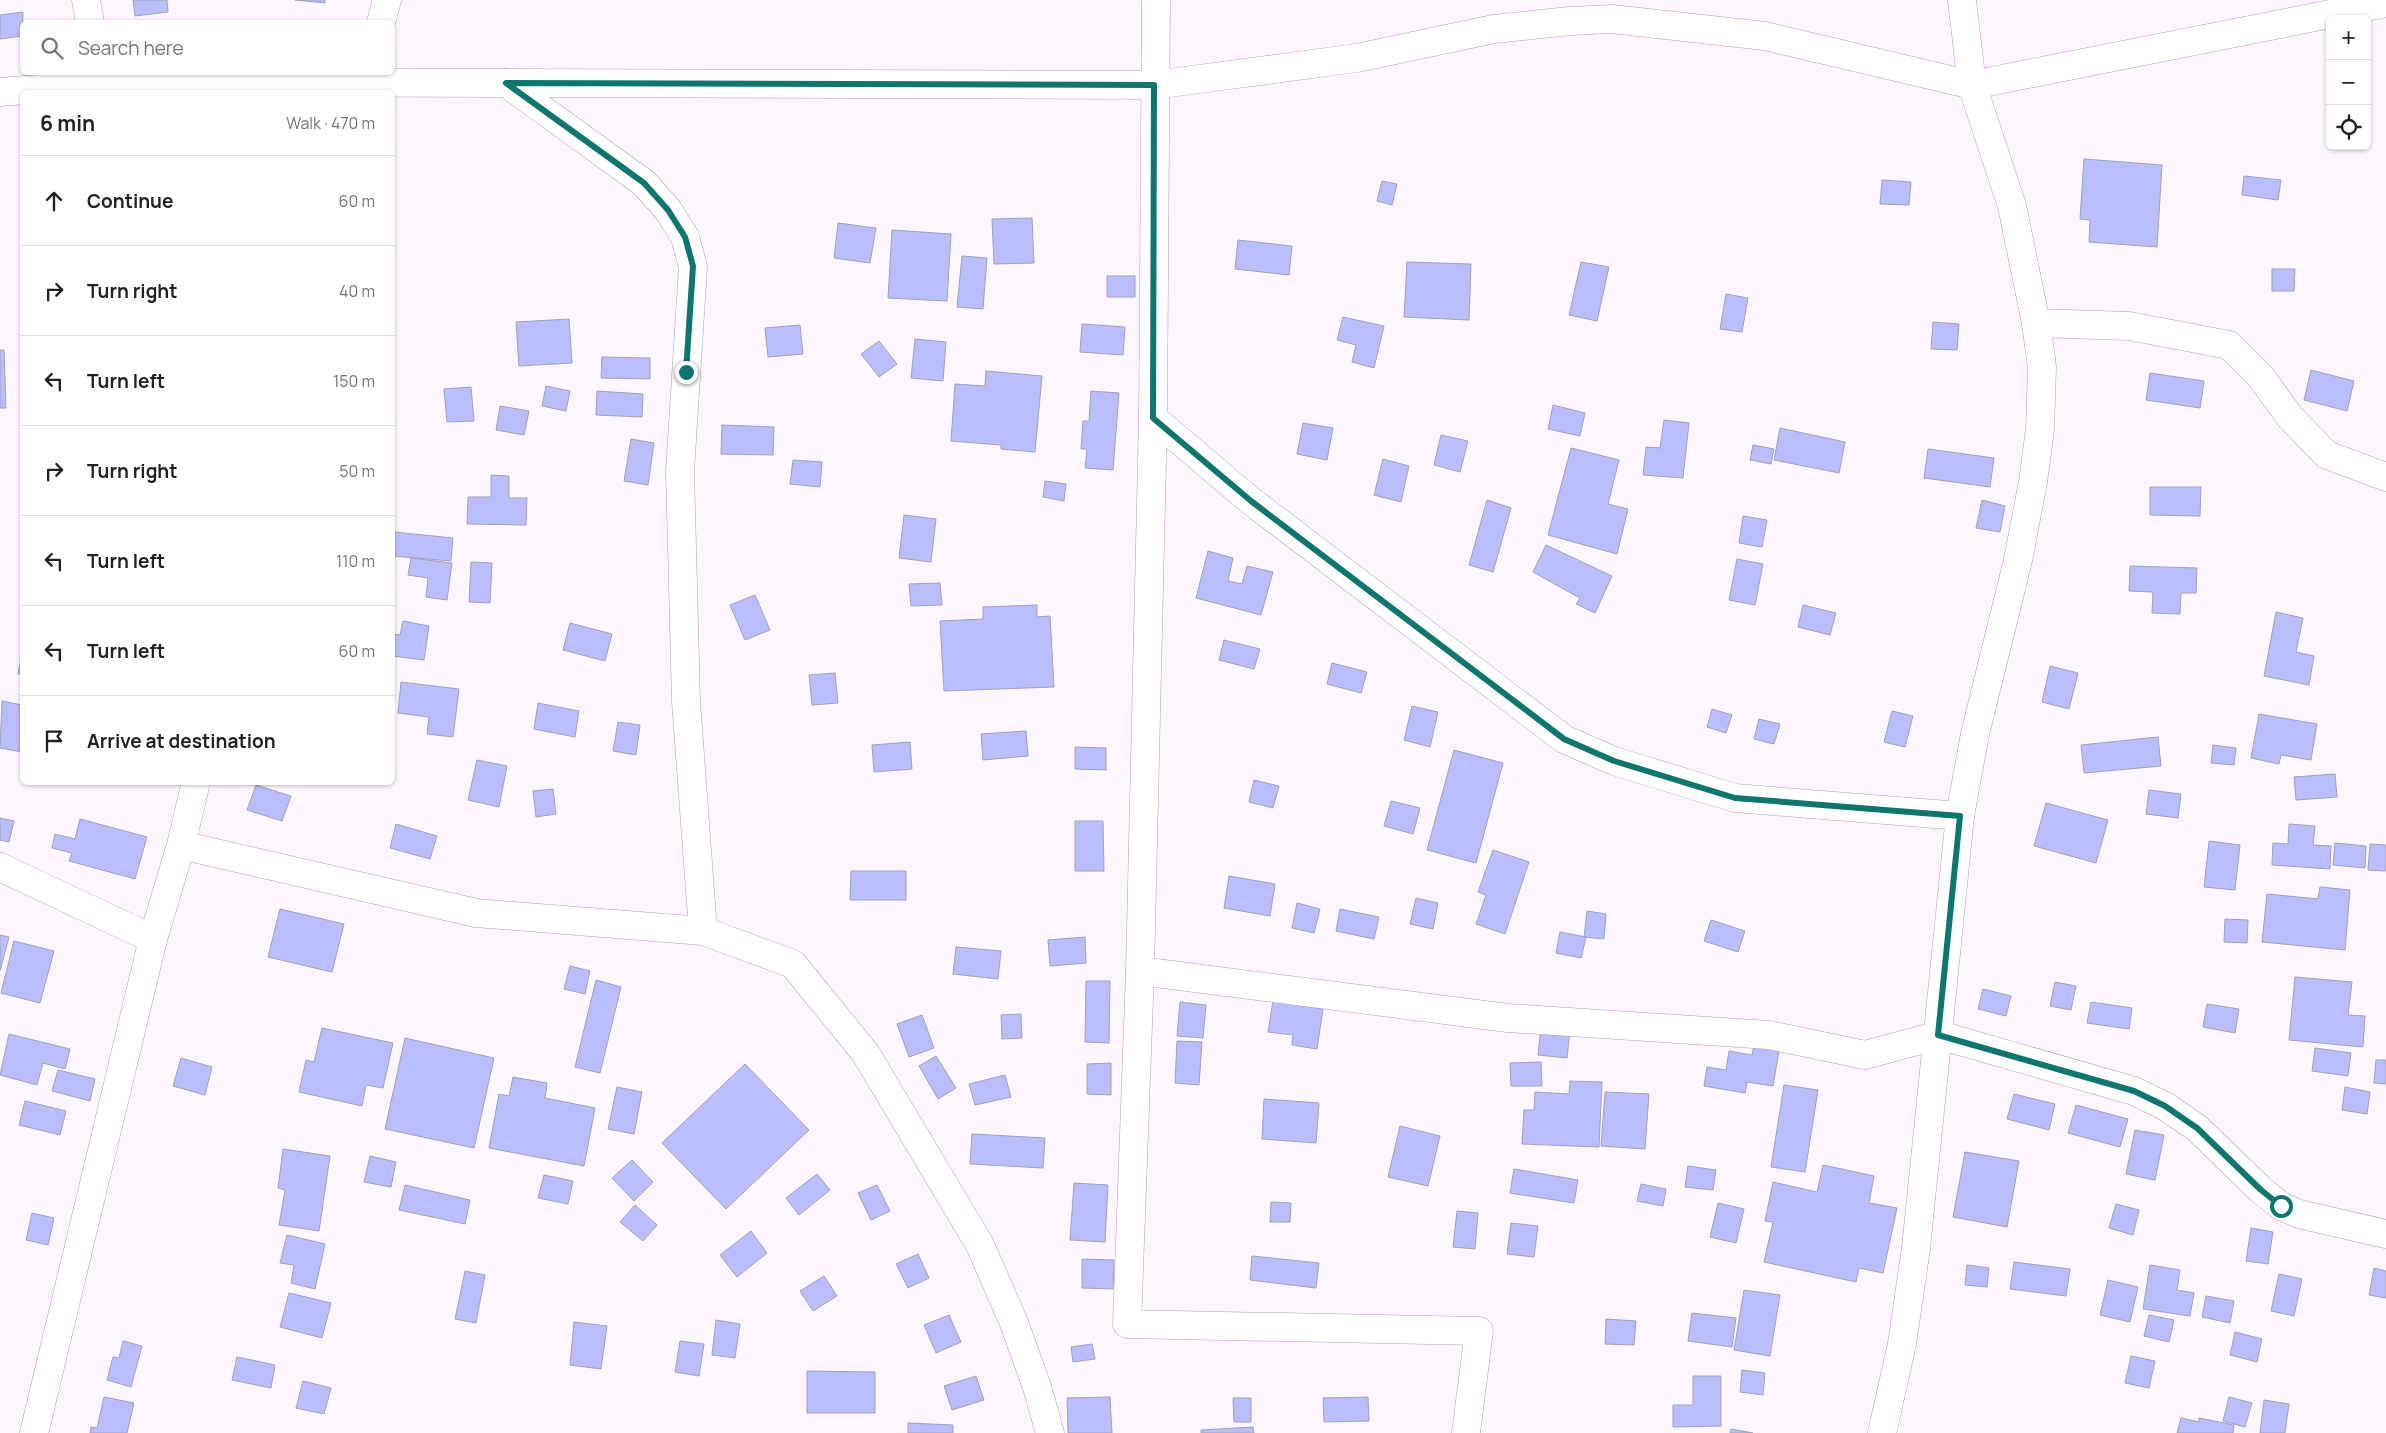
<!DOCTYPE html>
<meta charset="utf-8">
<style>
body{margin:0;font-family:Manrope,sans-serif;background:#f2f2f2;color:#202124}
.controls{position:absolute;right:15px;top:15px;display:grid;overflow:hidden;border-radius:8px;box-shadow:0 1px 4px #0004}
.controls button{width:45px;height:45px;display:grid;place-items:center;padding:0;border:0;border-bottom:1px solid #e0e0e0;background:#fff;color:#202124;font:25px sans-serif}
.stop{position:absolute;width:15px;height:15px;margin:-11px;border:4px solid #0f766e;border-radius:50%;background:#fff}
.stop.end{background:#0f766e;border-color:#fff;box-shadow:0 1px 5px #0008}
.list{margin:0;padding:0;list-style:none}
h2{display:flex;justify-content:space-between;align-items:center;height:65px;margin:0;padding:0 20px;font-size:21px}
h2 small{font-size:16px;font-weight:400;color:#757577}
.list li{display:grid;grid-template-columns:32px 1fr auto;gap:15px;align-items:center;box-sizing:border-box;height:90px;padding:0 20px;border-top:1px solid #e0e0e0}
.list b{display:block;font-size:19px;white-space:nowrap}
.list em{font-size:16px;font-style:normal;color:#757577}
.icon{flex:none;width:28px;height:28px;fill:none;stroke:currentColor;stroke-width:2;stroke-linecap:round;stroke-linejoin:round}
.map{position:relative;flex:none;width:2386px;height:1433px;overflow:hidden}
.search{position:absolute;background:#fff;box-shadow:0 1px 4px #0004;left:20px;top:20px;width:375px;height:55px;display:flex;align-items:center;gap:12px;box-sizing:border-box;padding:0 18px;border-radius:8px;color:#757577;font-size:19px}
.panel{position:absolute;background:#fff;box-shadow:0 1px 4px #0004;left:20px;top:90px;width:375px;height:695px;border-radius:8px}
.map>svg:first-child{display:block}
</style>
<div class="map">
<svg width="2386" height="1433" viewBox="0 0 2386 1433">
<rect width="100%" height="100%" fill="#fdf6ff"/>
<g fill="#bbbefd" stroke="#9fa1b8">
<path d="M133,0H167L168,12L135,16Z"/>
<path d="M295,0H325V3Z"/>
<path d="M23,12L22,36L0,39V15Z"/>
<path d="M2084,159L2162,165L2157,247L2089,242L2090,220L2080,219Z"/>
<path d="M2244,176L2281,180L2278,200L2242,195Z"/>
<path d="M1882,180L1911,182L1909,205L1880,204Z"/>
<path d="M1382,181L1397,184L1392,205L1377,201Z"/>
<path d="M1032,218L1034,263L994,264L992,219Z"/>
<path d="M838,223L876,228L870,263L834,258Z"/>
<path d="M892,230L951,234L947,301L888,298Z"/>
<path d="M1238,240L1292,246L1289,275L1235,269Z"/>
<path d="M962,256L987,258L983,309L957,307Z"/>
<path d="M1407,262L1471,264L1469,320L1404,317Z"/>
<path d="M1581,262L1609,267L1597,321L1569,315Z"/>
<path d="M2272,269H2295L2294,291H2272Z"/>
<rect x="1107" y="276" width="28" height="21"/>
<path d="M1726,294L1748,298L1742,332L1720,329Z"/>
<path d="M1343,317L1384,326L1374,368L1352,362L1356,345L1337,340Z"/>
<path d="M569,319L572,363L519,366L516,322Z"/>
<path d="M1933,322L1959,324L1957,350L1931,349Z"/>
<path d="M1082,324L1125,327L1123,355L1080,352Z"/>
<path d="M800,325L803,354L768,357L765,328Z"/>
<path d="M915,339L946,342L943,381L911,378Z"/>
<path d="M879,341L897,364L879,377L861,354Z"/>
<path d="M0,350H4L6,408H0Z"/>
<path d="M602,357L650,358V379L601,378Z"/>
<path d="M2311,370L2354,381L2347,411L2304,400Z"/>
<path d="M986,371L1042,376L1035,452L1001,449V445L951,441L955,384L985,386Z"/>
<path d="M2150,373L2204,381L2200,408L2146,400Z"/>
<path d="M546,386L570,391L566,411L542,406Z"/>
<path d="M471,387L474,421L447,422L444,389Z"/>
<path d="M597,391L643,394L642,417L596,415Z"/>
<path d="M1091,391L1119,393L1113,470L1085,468L1087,449H1081L1083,421H1089Z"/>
<path d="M1553,405L1585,413L1580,436L1548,429Z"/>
<path d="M500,406L529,411L524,435L496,430Z"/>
<path d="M1664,420L1689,423L1683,478L1643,475L1646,447L1660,448Z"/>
<path d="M1303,423L1333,428L1327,460L1297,454Z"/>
<path d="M722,425L774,427L773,455L721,454Z"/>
<path d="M1780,428L1845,442L1839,473L1774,460Z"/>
<path d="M1441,435L1468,441L1460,472L1434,465Z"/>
<path d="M631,439L654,443L648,485L624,481Z"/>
<path d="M1753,445L1774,449L1771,464L1750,460Z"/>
<path d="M1571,448L1619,460L1608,504L1628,509L1617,554L1548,535Z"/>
<path d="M1928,449L1994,458L1990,487L1924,478Z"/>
<path d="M1383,459L1409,466L1401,502L1374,495Z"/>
<path d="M793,460L822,462L820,487L790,484Z"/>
<path d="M491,475L509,476V498H527L526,525L467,524L468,497H491Z"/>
<path d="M1045,481L1066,484L1064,501L1043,497Z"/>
<path d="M2150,487H2201L2200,516L2150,515Z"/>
<path d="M1487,500L1511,508L1493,572L1469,565Z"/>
<path d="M1982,500L2005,506L2000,532L1976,528Z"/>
<path d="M904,515L936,519L931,562L899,558Z"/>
<path d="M1743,516L1767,520L1762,547L1739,543Z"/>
<path d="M394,532L453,538L451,561L392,556Z"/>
<path d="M1546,545L1612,576L1595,613L1576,604L1580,598L1533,572Z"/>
<path d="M1208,551L1233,558L1228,581L1242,584L1247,566L1273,572L1261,615L1196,598Z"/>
<path d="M411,558L452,563L447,600L426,597L428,578L408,575Z"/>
<path d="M1737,559L1763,564L1755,605L1729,600Z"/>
<path d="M471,562L492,563L490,603L469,602Z"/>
<path d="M2130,566L2197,568L2196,593H2181L2180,614L2152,613L2153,592L2129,591Z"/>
<path d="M940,583L942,605L911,606L909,584Z"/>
<path d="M755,595L770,630L745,640L730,605Z"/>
<path d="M1037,605V617L1050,616L1054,687L944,691L940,621L983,619V607Z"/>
<path d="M1803,605L1836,613L1830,635L1798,627Z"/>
<path d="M2276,612L2303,618L2296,652L2314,656L2309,685L2264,676Z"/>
<path d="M403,621L429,626L424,660L392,656V634L400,635Z"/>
<path d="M570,623L612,634L605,661L563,650Z"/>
<path d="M1224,640L1260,649L1254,669L1219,660Z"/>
<path d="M22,653V674H18Z"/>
<path d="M1332,663L1367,672L1361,693L1327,684Z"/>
<path d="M2050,666L2078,673L2069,709L2042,702Z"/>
<path d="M835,673L838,703L812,705L809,675Z"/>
<path d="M401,682L459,689L453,737L427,734L429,717L398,713Z"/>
<path d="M2,701L22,705V752L0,748Z"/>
<path d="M538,703L579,711L575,737L534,729Z"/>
<path d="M1412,706L1438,712L1430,747L1404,740Z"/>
<path d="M1712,709L1732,715L1726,733L1707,727Z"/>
<path d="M1892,711L1913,716L1905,747L1884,742Z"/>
<path d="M2259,714L2317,724L2311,760L2281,755L2279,764L2251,758Z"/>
<path d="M1759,719L1780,724L1774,744L1754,739Z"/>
<path d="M618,722L640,725L636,755L613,751Z"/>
<path d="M1026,731L1028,756L983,760L981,734Z"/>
<path d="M2158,737L2161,766L2084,773L2081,745Z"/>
<path d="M910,742L912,769L874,772L872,745Z"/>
<path d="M2213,745L2236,748L2234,765L2211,763Z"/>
<path d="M1075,747L1106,748V770L1075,769Z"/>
<path d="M1454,750L1503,763L1476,863L1427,850Z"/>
<path d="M477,760L507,766L499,807L468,800Z"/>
<path d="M2335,774L2337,797L2296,800L2294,777Z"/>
<path d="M1254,780L1279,786L1273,808L1249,802Z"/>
<path d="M256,785L291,796L282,821L247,810Z"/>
<path d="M553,789L556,814L536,817L533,791Z"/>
<path d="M2149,790L2181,794L2178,818L2146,814Z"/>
<path d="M1391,801L1420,808L1413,834L1384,826Z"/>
<path d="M2046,803L2108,820L2096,863L2034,846Z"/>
<path d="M0,818L14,821L9,842L0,840Z"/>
<path d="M80,819L147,837L135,879L69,861L72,853L52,848L55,834L75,839Z"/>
<path d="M1075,821H1103L1104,871H1075Z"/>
<path d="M396,824L437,836L430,859L390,848Z"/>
<path d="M2289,824L2315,826L2313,845L2331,846L2330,869L2272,865L2273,843L2288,844Z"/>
<path d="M2209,841L2240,845L2235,890L2204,887Z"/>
<path d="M2335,843L2366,846L2365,868L2333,865Z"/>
<path d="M2370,844L2386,845V871L2368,870Z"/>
<path d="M1493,850L1529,862L1505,934L1476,924L1486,895L1478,892Z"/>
<path d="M851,871H906V900H850Z"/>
<path d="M1229,876L1275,884L1270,916L1224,908Z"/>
<path d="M2320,887L2350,890L2345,950L2262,942L2267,894L2318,899Z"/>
<path d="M1416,898L1438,903L1433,929L1410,924Z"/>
<path d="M1297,903L1320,909L1314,933L1292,928Z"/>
<path d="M280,909L344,924L332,972L268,957Z"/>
<path d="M1340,909L1379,917L1374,939L1336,931Z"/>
<path d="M1587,911L1606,914L1604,939L1584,937Z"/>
<path d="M2225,919L2248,920L2247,943L2224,942Z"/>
<path d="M1711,920L1745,931L1738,952L1704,941Z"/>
<path d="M1560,932L1586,937L1581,958L1556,953Z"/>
<path d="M0,935L9,937L0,971Z"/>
<path d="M1085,937L1086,963L1050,966L1048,940Z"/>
<path d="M14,941L54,951L40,1003L1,993Z"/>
<path d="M956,947L1001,951L998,979L953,974Z"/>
<path d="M570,966L590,971L585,994L564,989Z"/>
<path d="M2295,977L2352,982L2348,1015L2365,1016L2363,1047L2289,1040Z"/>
<path d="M596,980L621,987L600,1073L575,1067Z"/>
<path d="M1086,981H1110L1109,1043L1085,1042Z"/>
<path d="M2055,982L2076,986L2071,1010L2050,1006Z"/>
<path d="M1983,989L2011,996L2006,1016L1978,1009Z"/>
<path d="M1273,1001L1323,1009L1317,1049L1292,1045L1293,1035L1268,1032Z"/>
<path d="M1180,1002L1206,1005L1203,1038L1177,1036Z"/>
<path d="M2091,1002L2132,1008L2129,1029L2087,1023Z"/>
<path d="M2207,1004L2239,1009L2235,1033L2203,1027Z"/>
<path d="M1021,1014L1022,1038L1002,1039L1001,1015Z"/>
<path d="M922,1015L934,1048L909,1057L897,1024Z"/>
<path d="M1541,1027L1570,1030L1567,1058L1538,1055Z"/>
<path d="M322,1028L393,1043L383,1088L366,1085L362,1106L299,1092L306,1060L314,1062Z"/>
<path d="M9,1034L70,1049L65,1069L43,1063L37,1085L0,1075Z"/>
<path d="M405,1038L494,1058L474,1148L385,1129Z"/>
<path d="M1177,1041L1202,1042L1199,1085L1175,1083Z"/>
<path d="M1755,1041L1780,1045L1773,1086L1747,1082L1745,1093L1704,1086L1707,1067L1726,1070L1729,1051L1752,1055Z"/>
<path d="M2315,1048L2351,1053L2348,1076L2312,1071Z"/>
<path d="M936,1056L956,1088L938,1099L919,1066Z"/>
<path d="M181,1058L212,1067L205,1095L173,1086Z"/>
<path d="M2376,1060H2386V1084L2374,1083Z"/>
<path d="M1541,1062L1542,1086H1511L1510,1063Z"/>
<path d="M1111,1063V1095L1087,1094V1064Z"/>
<path d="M745,1064L809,1130L726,1209L662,1143Z"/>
<path d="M58,1070L95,1079L90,1101L52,1091Z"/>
<path d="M1005,1075L1011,1097L975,1105L969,1084Z"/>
<path d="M513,1077L547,1083L545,1098L595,1108L584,1166L489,1148L499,1094L509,1096Z"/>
<path d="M1570,1081L1602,1082L1599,1147L1522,1144L1524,1110H1534L1535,1092L1569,1094Z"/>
<path d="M1784,1085L1818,1090L1805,1172L1771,1167Z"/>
<path d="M617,1087L642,1092L634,1134L608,1129Z"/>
<path d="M2345,1087L2370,1092L2367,1114L2342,1110Z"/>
<path d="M1605,1092L1649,1094L1645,1149L1601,1146Z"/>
<path d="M2014,1094L2055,1104L2049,1130L2007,1119Z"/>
<path d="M1264,1099L1319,1103L1316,1143L1262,1139Z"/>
<path d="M25,1101L66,1111L60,1135L19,1125Z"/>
<path d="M2076,1105L2128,1119L2120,1147L2068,1133Z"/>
<path d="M1400,1126L1440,1136L1428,1186L1388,1177Z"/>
<path d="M2135,1130L2164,1135L2155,1180L2126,1174Z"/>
<path d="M972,1134L1045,1138L1043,1168L970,1164Z"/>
<path d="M283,1149L330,1156L319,1231L279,1225L285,1190L278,1188Z"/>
<path d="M1965,1152L2019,1161L2007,1227L1953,1217Z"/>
<path d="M370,1156L396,1162L391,1187L364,1182Z"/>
<path d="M632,1160L653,1182L634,1201L612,1178Z"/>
<path d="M1823,1165L1874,1176L1869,1203L1897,1208L1883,1273L1859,1268L1856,1282L1764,1262L1773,1222L1765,1221L1773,1182L1817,1192Z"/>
<path d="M1688,1166L1716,1170L1713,1190L1685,1187Z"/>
<path d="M1514,1169L1578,1180L1574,1203L1510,1193Z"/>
<path d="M817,1174L830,1190L799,1215L786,1198Z"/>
<path d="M544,1175L573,1181L568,1204L538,1198Z"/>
<path d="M1074,1183L1108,1185L1105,1242L1070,1240Z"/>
<path d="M1641,1184L1666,1189L1663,1206L1637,1201Z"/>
<path d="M405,1185L470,1200L465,1224L399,1210Z"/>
<path d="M877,1185L890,1211L871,1220L858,1193Z"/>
<path d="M1271,1202L1291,1203L1290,1222H1270Z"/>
<path d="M1718,1203L1744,1209L1736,1243L1710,1237Z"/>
<path d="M2116,1204L2139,1210L2133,1235L2109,1228Z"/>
<path d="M635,1205L657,1225L643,1241L620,1222Z"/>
<path d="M1457,1211L1478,1213L1475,1249L1453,1247Z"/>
<path d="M32,1213L54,1218L48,1245L26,1240Z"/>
<path d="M1511,1223L1538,1226L1534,1257L1507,1254Z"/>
<path d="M2251,1228L2273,1232L2268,1264L2246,1261Z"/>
<path d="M751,1231L767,1253L737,1277L720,1255Z"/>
<path d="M287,1235L325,1244L315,1289L291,1283L294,1265L280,1263Z"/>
<path d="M918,1254L929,1278L908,1288L896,1264Z"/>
<path d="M1252,1256L1319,1263L1316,1288L1250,1280Z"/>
<path d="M1082,1259L1114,1260L1113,1289L1082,1288Z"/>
<path d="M2014,1262L2070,1269L2066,1296L2010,1289Z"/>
<path d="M1967,1265L1989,1268L1987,1287L1965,1285Z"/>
<path d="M2150,1265L2180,1270L2177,1290L2194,1293L2190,1316L2143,1309Z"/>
<path d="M2374,1268L2386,1271V1298L2369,1295Z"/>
<path d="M465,1271L485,1275L476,1323L455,1319Z"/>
<path d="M2279,1274L2302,1279L2294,1316L2271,1311Z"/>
<path d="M824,1276L837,1296L813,1311L800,1291Z"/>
<path d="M2108,1280L2138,1287L2130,1322L2100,1315Z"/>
<path d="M1744,1290L1780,1295L1770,1356L1734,1350Z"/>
<path d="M289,1293L331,1303L322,1338L280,1327Z"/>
<path d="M2206,1296L2234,1301L2230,1323L2202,1317Z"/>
<path d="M1692,1313L1736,1318L1732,1347L1688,1341Z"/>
<path d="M949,1315L961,1342L936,1353L924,1325Z"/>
<path d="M2149,1315L2174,1320L2169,1342L2144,1336Z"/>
<path d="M1606,1319L1636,1321L1634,1345L1605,1344Z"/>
<path d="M716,1320L740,1324L735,1358L712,1355Z"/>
<path d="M574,1322L607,1326L601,1369L570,1365Z"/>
<path d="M2235,1332L2262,1339L2257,1362L2230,1355Z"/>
<path d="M123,1341L142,1346L131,1387L107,1380L113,1357L119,1358Z"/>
<path d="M680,1341L704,1344L699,1376L675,1372Z"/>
<path d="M1092,1344L1095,1359L1073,1362L1071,1347Z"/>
<path d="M2131,1356L2155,1361L2149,1388L2125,1383Z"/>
<path d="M237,1357L275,1365L271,1388L232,1380Z"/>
<path d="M1742,1370L1765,1373L1763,1395L1740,1392Z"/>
<path d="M807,1371L875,1372V1413H807Z"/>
<path d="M976,1376L984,1400L952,1410L944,1386Z"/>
<path d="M1693,1376H1721V1426L1673,1427V1405H1693Z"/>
<path d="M303,1381L331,1388L324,1414L296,1408Z"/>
<path d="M104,1397L134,1403L127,1433H90L91,1427L97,1428Z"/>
<path d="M1110,1397L1112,1433H1068L1067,1398Z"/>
<path d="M1368,1397L1369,1421L1324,1422L1323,1398Z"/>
<path d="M2229,1397L2252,1403L2245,1427L2223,1421Z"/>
<path d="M1233,1398H1251V1422H1234Z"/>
<path d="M2264,1400L2289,1404L2285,1433H2260Z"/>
<path d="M2181,1418L2199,1422V1418L2234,1425L2233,1433H2177Z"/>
<path d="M908,1423L953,1425V1433H908Z"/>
<path d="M1253,1427L1254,1433H1201V1430Z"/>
<path d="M1731,1429L1753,1433H1730Z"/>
</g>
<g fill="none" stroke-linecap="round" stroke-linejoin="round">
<g stroke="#b09fb3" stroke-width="29">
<g id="street">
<path d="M86,0L90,22"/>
<path d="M1156,0L1153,418L1140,971L1127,1324L1479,1331L1466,1433"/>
<path d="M381,22L387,0"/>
<path d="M506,83L644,183L668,210L685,237L693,267L680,471L686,701L703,931"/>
<path d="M0,92L100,84L190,82L1154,85L1357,58L1494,29L1570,21L1612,19L1765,36L1972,85L2386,3"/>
<path d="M2036,323L2129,326L2229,345L2261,377L2290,417L2327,455L2386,477"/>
<path d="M1153,418L1251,501L1564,739L1614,761L1735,798L1960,816"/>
<path d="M181,845L476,913L703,931L793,964L866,1054L980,1245L1014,1323L1037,1387L1050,1433"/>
<path d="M0,867L153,939"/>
<path d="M1140,971L1508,1018L1769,1035L1865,1055L1939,1035L2134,1091L2165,1106L2197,1128L2261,1190L2281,1206L2299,1214L2386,1234"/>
<path d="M34,1433L153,939L181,845L196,782"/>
<path d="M1882,1433L1902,1344L1916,1248L1960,816L1975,734L2018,560L2033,482L2040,429L2042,367L2036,323L2012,206L1972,85L1962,0"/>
</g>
</g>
<use href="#street" stroke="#fff" stroke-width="28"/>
</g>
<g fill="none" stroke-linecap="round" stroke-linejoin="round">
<path stroke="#0f766e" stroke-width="6" d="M686,372L693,266L685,237L668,210L644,183L506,83L1154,85L1153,418L1251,501L1564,739L1614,761L1735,798L1960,816L1938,1035L2134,1091L2165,1106L2197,1128L2261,1190L2281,1206"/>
</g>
</svg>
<div class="controls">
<button>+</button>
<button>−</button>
<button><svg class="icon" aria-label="locate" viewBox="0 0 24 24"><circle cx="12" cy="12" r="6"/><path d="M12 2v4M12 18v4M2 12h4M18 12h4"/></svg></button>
</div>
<div class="stop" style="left:2281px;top:1206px"></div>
<div class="stop end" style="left:686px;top:372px"></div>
<div class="search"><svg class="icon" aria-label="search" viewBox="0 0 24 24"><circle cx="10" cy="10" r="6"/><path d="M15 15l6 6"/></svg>Search here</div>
<section class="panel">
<h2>6 min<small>Walk · 470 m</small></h2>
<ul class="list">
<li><svg class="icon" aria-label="ahead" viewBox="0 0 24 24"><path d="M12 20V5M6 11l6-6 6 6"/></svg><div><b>Continue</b></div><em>60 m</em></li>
<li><svg class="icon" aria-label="right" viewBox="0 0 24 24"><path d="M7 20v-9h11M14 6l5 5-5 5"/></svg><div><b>Turn right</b></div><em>40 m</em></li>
<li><svg class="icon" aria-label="left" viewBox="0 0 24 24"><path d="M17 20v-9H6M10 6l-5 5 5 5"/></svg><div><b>Turn left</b></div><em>150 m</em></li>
<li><svg class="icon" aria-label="right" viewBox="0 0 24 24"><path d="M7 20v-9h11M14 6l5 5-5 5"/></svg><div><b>Turn right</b></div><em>50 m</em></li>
<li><svg class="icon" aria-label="left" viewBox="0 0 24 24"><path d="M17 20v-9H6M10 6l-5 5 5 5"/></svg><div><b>Turn left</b></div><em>110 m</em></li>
<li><svg class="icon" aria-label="left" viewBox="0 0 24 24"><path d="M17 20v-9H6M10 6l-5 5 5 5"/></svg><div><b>Turn left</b></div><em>60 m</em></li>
<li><svg class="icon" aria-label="arrive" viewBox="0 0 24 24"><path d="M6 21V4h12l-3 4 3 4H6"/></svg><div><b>Arrive at destination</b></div></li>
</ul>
</section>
</div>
